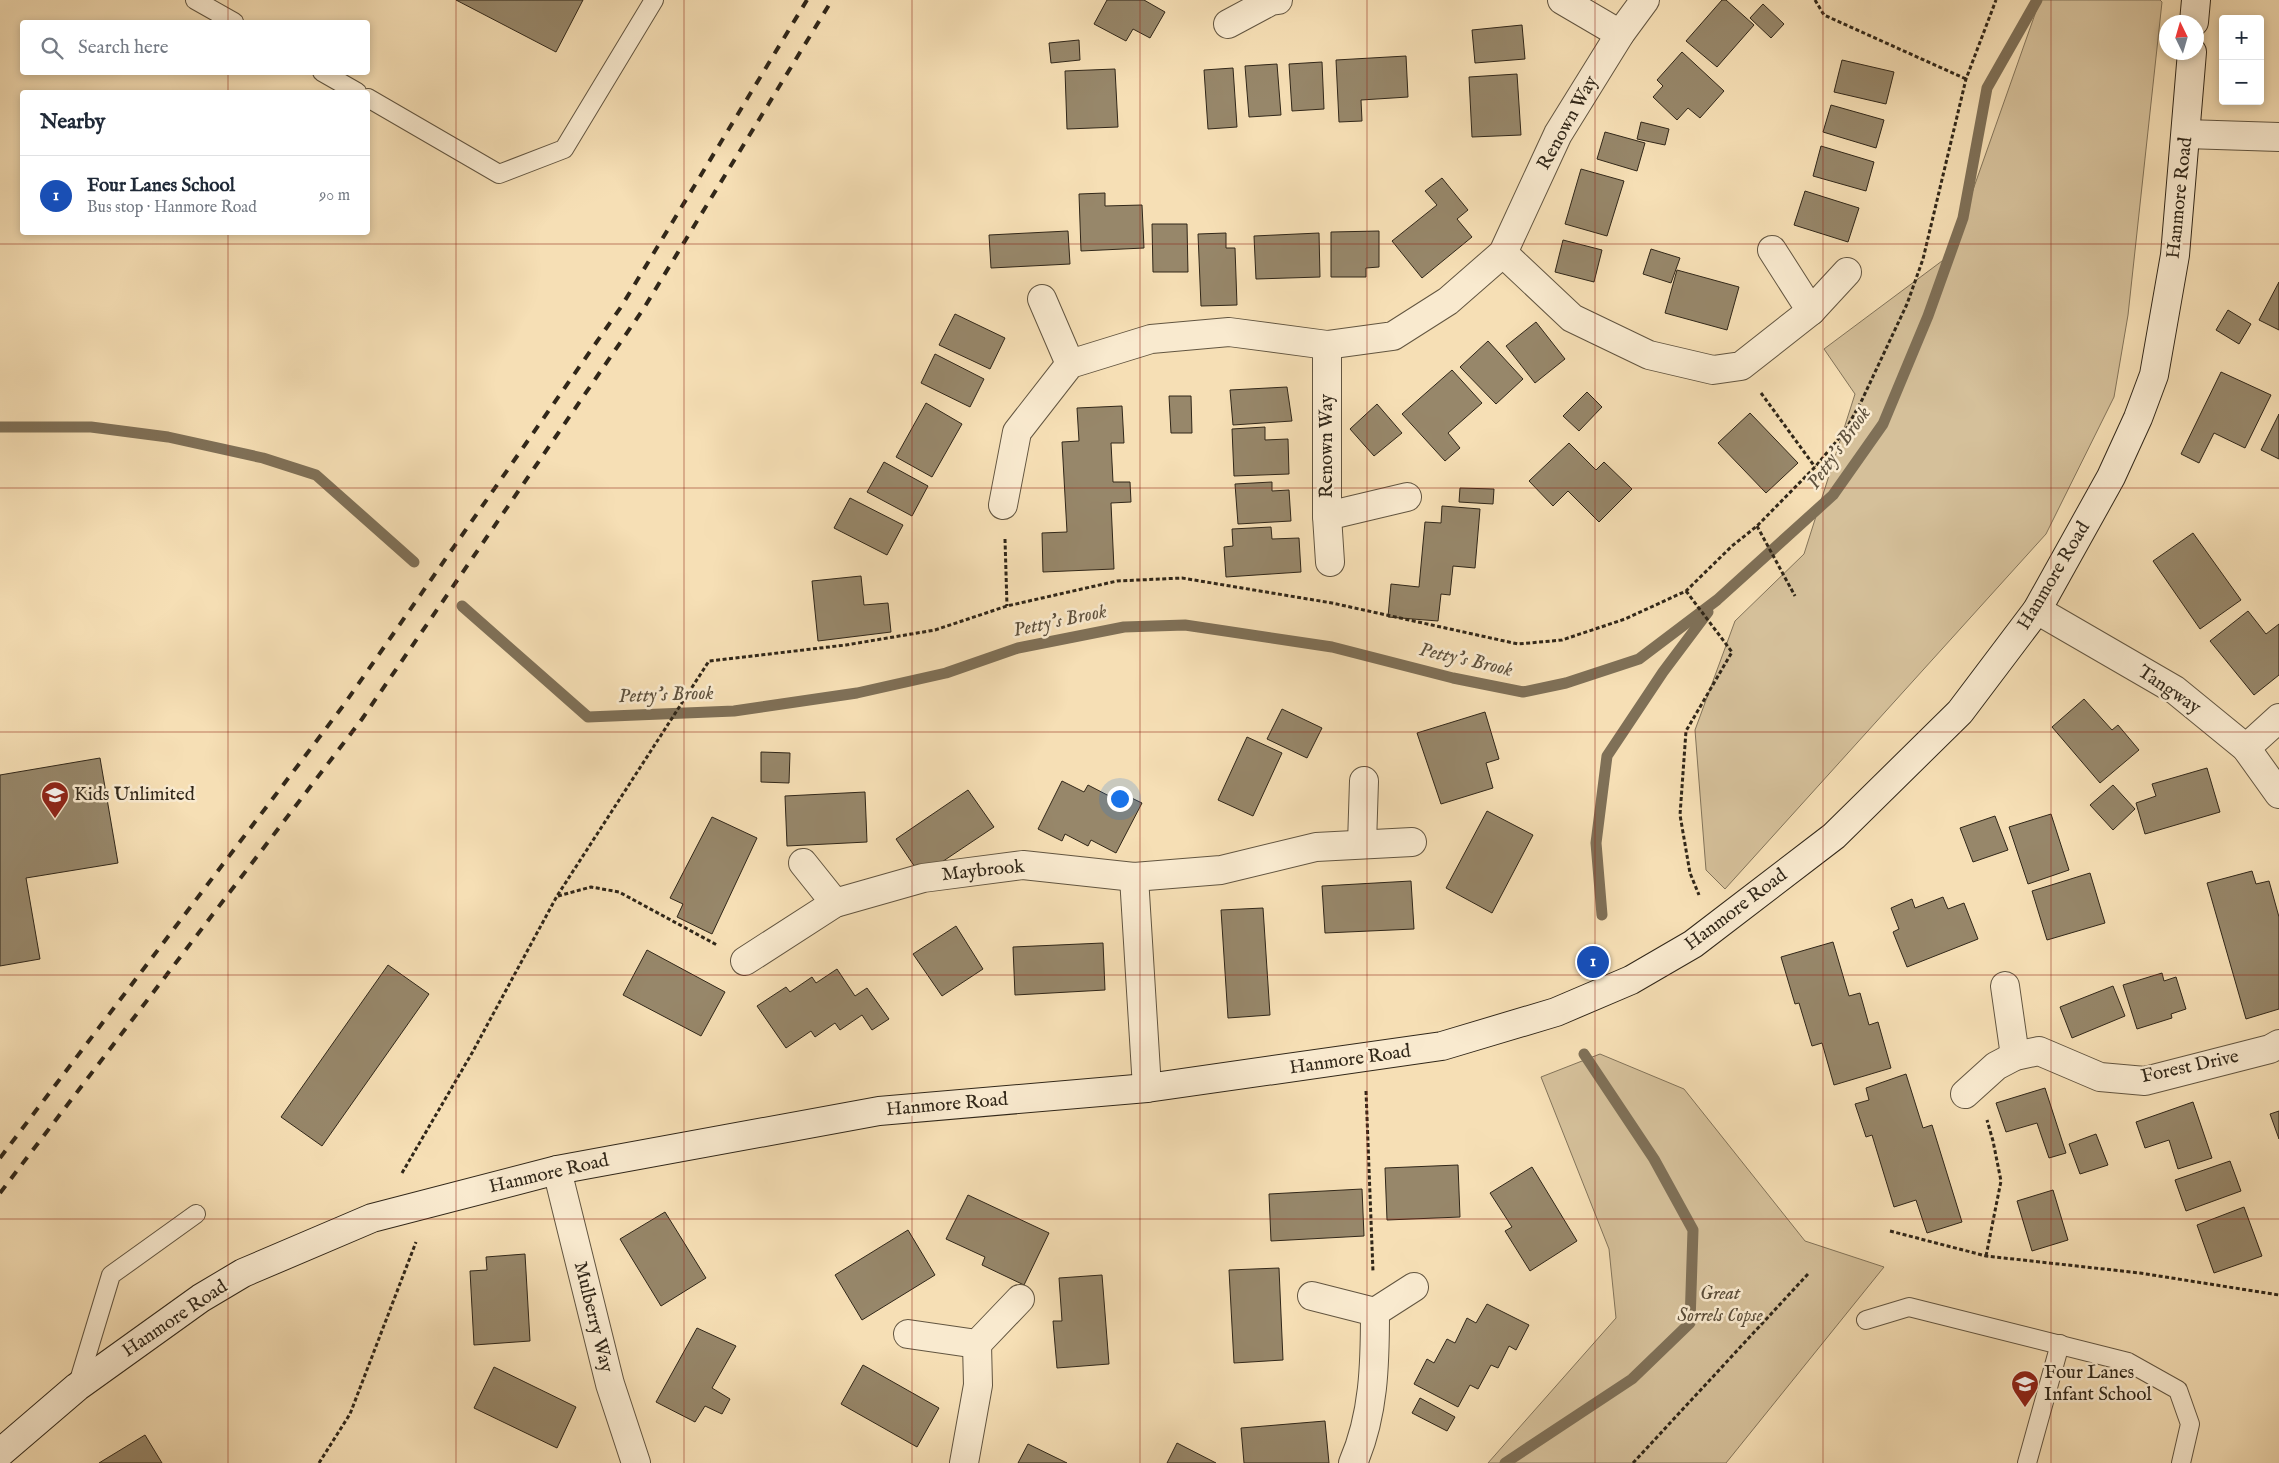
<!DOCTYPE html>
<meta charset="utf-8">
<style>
body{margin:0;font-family:"IM FELL English",serif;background:#f2f2f3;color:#1f2937}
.controls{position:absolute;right:15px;top:15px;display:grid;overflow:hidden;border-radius:5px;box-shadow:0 2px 8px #0003}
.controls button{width:45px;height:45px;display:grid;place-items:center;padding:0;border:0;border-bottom:1px solid #e0e1e3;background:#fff;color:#1f2937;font:25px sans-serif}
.compass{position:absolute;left:2159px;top:15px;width:45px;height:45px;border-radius:50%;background:#fff;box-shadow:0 2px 8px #0003;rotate:355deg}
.you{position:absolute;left:1119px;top:798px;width:18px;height:18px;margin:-12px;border:4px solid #fff;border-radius:50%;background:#1a73e8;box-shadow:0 0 0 8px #1a73e833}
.badge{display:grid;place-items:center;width:32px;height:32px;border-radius:50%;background:#ea580c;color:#fff;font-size:16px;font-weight:700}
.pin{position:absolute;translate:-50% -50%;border:2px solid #fff;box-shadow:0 1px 5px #0006}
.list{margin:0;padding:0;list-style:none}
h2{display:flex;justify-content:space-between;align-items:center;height:65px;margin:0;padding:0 20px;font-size:21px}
h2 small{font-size:16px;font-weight:400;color:#747a83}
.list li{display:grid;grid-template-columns:32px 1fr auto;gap:15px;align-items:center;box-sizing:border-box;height:80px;padding:0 20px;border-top:1px solid #e0e1e3}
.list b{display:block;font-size:19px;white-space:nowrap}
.list p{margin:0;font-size:16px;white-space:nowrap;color:#747a83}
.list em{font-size:16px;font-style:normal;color:#747a83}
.icon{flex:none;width:28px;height:28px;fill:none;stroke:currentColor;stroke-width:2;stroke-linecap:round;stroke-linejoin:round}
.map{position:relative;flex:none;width:2279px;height:1463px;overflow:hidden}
.search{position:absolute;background:#fff;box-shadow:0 2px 8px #0003;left:20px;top:20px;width:350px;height:55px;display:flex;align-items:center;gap:12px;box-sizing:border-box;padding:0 18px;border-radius:5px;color:#747a83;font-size:19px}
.panel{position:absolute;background:#fff;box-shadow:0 2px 8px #0003;left:20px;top:90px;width:350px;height:145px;border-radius:5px}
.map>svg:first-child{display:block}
</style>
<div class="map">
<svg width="2279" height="1463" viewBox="0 0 2279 1463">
<rect width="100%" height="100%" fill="#f6dfb5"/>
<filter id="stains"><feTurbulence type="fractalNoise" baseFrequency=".004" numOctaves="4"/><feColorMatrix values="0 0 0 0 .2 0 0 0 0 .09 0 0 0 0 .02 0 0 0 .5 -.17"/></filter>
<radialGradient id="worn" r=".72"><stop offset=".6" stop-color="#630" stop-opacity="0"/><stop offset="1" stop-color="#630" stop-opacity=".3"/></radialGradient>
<g fill="#d5c09a" stroke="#83745a">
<path d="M2040,0H2160L2162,2L2128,315L2114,397L2046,534L1725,889L1706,870L1695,730L1735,621L1804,554L1855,394L1824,349L1950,255Z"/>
<path d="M1600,1054L1684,1089L1805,1241L1884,1267L1726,1463H1488L1616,1318L1609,1249L1541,1077Z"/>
</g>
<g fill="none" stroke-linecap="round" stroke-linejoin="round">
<g stroke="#7f7057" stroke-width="11">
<path d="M0,427H91L168,437L263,458L316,475L414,562"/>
<path d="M462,606L588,717L734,711L857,693L946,673L1018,648L1124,627L1185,625L1332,647L1453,678L1523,692L1566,683L1639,659L1717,600L1833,495L1883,424L1928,316L1963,218L1987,88L2037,0"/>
<path d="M1602,915L1596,843L1607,756L1663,672L1708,612"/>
<path d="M1505,1463L1632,1379L1690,1323L1693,1230L1654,1159L1584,1054"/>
</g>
</g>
<g fill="#97876a" stroke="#312719">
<path d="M456,0H583L556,52Z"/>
<path d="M1107,0H1144L1165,12L1150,38L1133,29L1126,41L1094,24Z"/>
<path d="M1722,0H1726L1754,25L1717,67L1686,41Z"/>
<path d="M1763,4L1784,24L1771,38L1750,18Z"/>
<path d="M1522,25L1525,59L1475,63L1472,30Z"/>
<path d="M1079,40L1080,60L1051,63L1049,43Z"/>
<path d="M1682,52L1724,91L1700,118L1688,108L1677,120L1653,97L1663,86L1657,80Z"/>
<path d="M1406,56L1408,97L1361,100L1362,121L1339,122L1336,60Z"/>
<path d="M1842,60L1894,72L1886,104L1834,92Z"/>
<path d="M1322,62L1324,109L1292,111L1289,64Z"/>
<path d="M1277,64L1281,115L1249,117L1245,66Z"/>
<path d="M1233,68L1237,127L1208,129L1204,70Z"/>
<path d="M1115,69L1118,127L1067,129L1065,71Z"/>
<path d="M1517,74L1521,135L1472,137L1469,77Z"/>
<path d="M1831,105L1884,120L1876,148L1823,132Z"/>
<path d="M1641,122L1669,129L1665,145L1637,139Z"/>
<path d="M1605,132L1645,143L1637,171L1597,159Z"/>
<path d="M1821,146L1874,162L1866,191L1813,176Z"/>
<path d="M1581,169L1624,181L1607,236L1565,224Z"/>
<path d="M1442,178L1468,210L1457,219L1472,237L1422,278L1392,241L1437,205L1425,191Z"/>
<path d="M1805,191L1859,208L1848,242L1794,225Z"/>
<path d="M1105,193V206L1142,205L1144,248L1081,251L1079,194Z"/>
<path d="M1152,224H1187L1188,272H1153Z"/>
<path d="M1068,231L1070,264L991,268L989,235Z"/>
<path d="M1379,231V267L1366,268V277H1331V232Z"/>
<path d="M1226,233V248H1235L1237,305L1201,306L1198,234Z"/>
<path d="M1319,233L1320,277L1256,279L1254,236Z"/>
<path d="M1563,240L1602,250L1594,282L1555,272Z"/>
<path d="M1651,249L1680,258L1671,283L1643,274Z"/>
<path d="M1677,270L1739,287L1727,330L1665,313Z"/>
<path d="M2279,282V330L2259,320Z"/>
<path d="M2228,310L2251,324L2239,344L2216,330Z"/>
<path d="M955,314L1005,338L990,369L939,345Z"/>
<path d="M1536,322L1565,359L1535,383L1506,346Z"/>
<path d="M1488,341L1523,379L1496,404L1460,367Z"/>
<path d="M935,354L984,379L970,407L921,383Z"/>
<path d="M1452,370L1482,403L1448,433L1460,448L1445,461L1402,414Z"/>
<path d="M2221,372L2271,395L2245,448L2214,433L2199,463L2181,454Z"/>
<path d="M1287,387L1292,421L1233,425L1230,390Z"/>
<path d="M1587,392L1602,407L1579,431L1563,416Z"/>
<path d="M1169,396H1191L1192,433H1171Z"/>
<path d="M926,403L962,424L932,477L896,457Z"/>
<path d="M1377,404L1402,433L1374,456L1350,429Z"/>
<path d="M1122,406L1124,443H1111L1113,482H1130L1131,502L1111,503L1114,569L1043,572L1042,533L1067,532L1062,442L1079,441L1077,408Z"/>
<path d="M1750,413L1798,463L1766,493L1718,443Z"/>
<path d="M2279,414V459L2261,450Z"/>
<path d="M1265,427V440L1288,439L1289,474L1234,476L1232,429Z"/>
<path d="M1569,443L1596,470L1604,462L1632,489L1599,522L1568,491L1553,506L1529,481Z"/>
<path d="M884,462L928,486L912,516L867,492Z"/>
<path d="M1272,482V491L1289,490L1291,521L1238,524L1235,484Z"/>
<path d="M1460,488L1494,489L1493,504L1459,502Z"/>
<path d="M850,498L903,525L887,555L834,528Z"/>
<path d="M1442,506L1480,509L1475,568L1453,566L1450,595L1441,594L1438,621L1388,617L1391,584L1419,587L1425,522L1441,523Z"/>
<path d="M1271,527L1272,539L1299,538L1301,572L1226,577L1224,547L1233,546L1232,529Z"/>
<path d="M2193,533L2241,600L2200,629L2153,561Z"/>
<path d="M861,576L864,605L888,603L891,632L818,641L812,581Z"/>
<path d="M2248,611L2266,634L2279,624V675L2254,695L2210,641Z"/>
<path d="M2084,699L2112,730L2118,725L2139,750L2100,783L2052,727Z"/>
<path d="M1282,709L1322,728L1307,758L1267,739Z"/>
<path d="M1485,712L1499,759L1486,763L1493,788L1441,804L1417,733Z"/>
<path d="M1247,737L1282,753L1253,816L1218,800Z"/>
<path d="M761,752L790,753L789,783L761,782Z"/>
<path d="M100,758L118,863L26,878L40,959L0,966V775Z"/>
<path d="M2207,768L2220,812L2145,834L2136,803L2156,796L2152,784Z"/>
<path d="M1062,781L1084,792L1088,785L1113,798L1117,791L1142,803L1116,853L1091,840L1088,846L1065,834L1062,841L1038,829Z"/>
<path d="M2113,785L2135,809L2113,830L2090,805Z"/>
<path d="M968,790L994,827L921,876L896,839Z"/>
<path d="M865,792L867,842L787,846L785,796Z"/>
<path d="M1487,811L1533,835L1492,913L1446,888Z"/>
<path d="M2051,814L2069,870L2028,884L2009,827Z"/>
<path d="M1995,816L2008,850L1973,862L1960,828Z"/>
<path d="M712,817L757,838L712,934L677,917L683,904L670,898Z"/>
<path d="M2252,871L2256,884L2269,881L2279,917V1009L2246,1019L2207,883Z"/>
<path d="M2090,873L2105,923L2047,940L2032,891Z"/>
<path d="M1411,881L1414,929L1325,933L1322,886Z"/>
<path d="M1943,897L1948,909L1964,903L1978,939L1907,967L1893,932L1899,929L1891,908L1912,899L1915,908Z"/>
<path d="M1263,908L1270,1015L1228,1018L1221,910Z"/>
<path d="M956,926L983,969L942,996L913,954Z"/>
<path d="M1833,942L1849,996L1860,993L1869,1025L1878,1022L1891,1068L1834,1085L1822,1043L1812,1046L1799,1003L1795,1004L1781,957Z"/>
<path d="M1103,943L1105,990L1015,995L1013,947Z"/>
<path d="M647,950L725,992L701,1036L623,995Z"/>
<path d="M388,965L429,994L322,1146L281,1117Z"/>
<path d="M837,969L855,996L867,988L889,1019L872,1030L862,1015L840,1030L835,1023L815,1037L811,1031L786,1048L757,1006L786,987L790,992L812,977L816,983Z"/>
<path d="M2162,973L2164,981L2176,977L2186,1009L2171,1014L2172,1018L2137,1029L2123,985Z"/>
<path d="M2113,986L2125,1016L2072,1038L2060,1007Z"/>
<path d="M1906,1074L1923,1128L1932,1125L1962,1222L1927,1233L1916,1200L1894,1207L1872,1135L1866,1137L1855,1104L1869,1100L1866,1088Z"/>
<path d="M2045,1088L2066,1153L2049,1158L2037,1123L2006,1132L1996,1103Z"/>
<path d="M2193,1102L2212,1158L2178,1169L2169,1140L2145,1148L2136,1122Z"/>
<path d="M2279,1111V1139L2270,1114Z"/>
<path d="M2096,1134L2108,1165L2080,1174L2069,1144Z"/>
<path d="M2230,1161L2241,1191L2186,1211L2175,1180Z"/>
<path d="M1458,1165L1460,1217L1387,1220L1385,1168Z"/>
<path d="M1532,1167L1577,1241L1530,1271L1505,1231L1512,1227L1490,1193Z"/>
<path d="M1362,1189L1364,1236L1271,1241L1269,1194Z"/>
<path d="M2053,1190L2068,1240L2032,1251L2017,1201Z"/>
<path d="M968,1195L1049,1233L1024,1285L982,1265L985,1257L946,1239Z"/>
<path d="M2244,1207L2262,1256L2214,1273L2197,1225Z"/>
<path d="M665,1212L706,1278L661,1306L620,1239Z"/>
<path d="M908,1230L935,1275L862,1320L835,1275Z"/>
<path d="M525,1254L530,1341L474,1345L470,1271L487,1270L486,1257Z"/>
<path d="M1279,1268L1283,1360L1234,1363L1229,1270Z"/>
<path d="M1102,1275L1109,1364L1057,1368L1053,1321H1062L1059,1278Z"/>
<path d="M1487,1304L1529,1325L1516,1350L1509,1346L1498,1368L1491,1365L1478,1389L1470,1385L1458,1407L1414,1384L1427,1359L1434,1363L1447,1339L1455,1343L1467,1318L1476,1323Z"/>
<path d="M697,1328L736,1346L712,1388L730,1399L722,1414L705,1406L695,1422L656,1402Z"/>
<path d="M863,1365L939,1408L917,1447L841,1404Z"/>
<path d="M494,1367L576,1407L557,1448L474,1408Z"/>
<path d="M1420,1398L1455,1417L1447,1431L1412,1413Z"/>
<path d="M1325,1421L1329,1463H1244L1241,1428Z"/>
<path d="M145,1435L162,1463H99Z"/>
<path d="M1177,1443L1216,1463H1167Z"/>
<path d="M1028,1444L1067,1463H1018Z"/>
</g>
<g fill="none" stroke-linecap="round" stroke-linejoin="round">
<g stroke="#625540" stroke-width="20">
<g id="lane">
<path d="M195,0L234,22"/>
<path d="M322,72L357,92"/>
<path d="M368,98L499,174L564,149L654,0"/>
<path d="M1866,1320L1909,1307L2128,1362L2178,1390L2190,1424L2181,1463"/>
<path d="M77,1387L111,1275L196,1214"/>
<path d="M2027,1463L2060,1344"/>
</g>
</g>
<g stroke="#625540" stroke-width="30">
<g id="street">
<path d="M1562,0L1620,34"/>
<path d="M1228,24L1271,1L1278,0"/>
<path d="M2186,134L2279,137"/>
<path d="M1772,250L1811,311"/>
<path d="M1503,253L1572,318L1649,355L1713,370L1741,366L1811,311L1847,272"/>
<path d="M1042,299L1070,364"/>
<path d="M1327,345V516L1330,562"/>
<path d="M1003,505L1017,432L1070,364L1151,339L1229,332L1327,345L1393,336L1448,301L1503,253L1558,134L1620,34L1645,0"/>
<path d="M1327,516L1407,497"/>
<path d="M2037,610L2175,690L2246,748L2279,794"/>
<path d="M2246,748L2279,718"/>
<path d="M1362,844L1364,781"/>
<path d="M803,863L835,903"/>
<path d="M1134,877L1147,1088"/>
<path d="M745,961L835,903L923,878L1023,865L1134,877L1221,870L1316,847L1412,842"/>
<path d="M2005,986L2015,1056"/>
<path d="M1965,1094L1996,1066L2015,1056L2039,1051L2100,1077L2145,1081L2270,1049L2279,1044"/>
<path d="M557,1170L610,1384L636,1463"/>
<path d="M1312,1296L1375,1312L1414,1287"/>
<path d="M908,1334L977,1344L1020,1299"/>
<path d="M964,1463L978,1385L977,1344"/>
<path d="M1353,1463C1374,1415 1375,1364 1375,1312"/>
</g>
</g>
<g stroke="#312719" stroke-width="30">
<g id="secondary">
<path d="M2194,22L2196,0"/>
<path d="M0,1453L77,1387L201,1298L243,1273L372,1218L557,1170L879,1111L1147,1088L1442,1046L1556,1012L1631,980L1693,944L1834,836L1960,712L2037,610L2111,477L2138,418L2154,375L2175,255L2192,52"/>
</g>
</g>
<g stroke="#312719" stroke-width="3" stroke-dasharray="4 2.5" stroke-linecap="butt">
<path d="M1815,0L1824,15L1966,79"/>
<path d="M1761,393L1815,467"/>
<path d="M1757,526L1795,596"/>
<path d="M1005,539L1007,606"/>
<path d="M1686,591L1732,652L1686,731L1680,815L1690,873L1699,895"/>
<path d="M558,896L591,887L619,892L717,945"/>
<path d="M1366,1091L1373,1272"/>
<path d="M402,1173L472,1053L557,896L709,661L846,645L935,630L1007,606L1117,581L1182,578L1332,603L1518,644L1562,640L1625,619L1686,591L1732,546L1757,526L1815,467L1845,431L1861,402L1907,304L1923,259L1966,79L1996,0"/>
<path d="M1890,1231L1986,1256L2140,1273L2279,1295"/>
<path d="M1986,1256L2001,1181L1993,1141L1987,1120"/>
<path d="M319,1463L350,1414L416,1242"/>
<path d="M1633,1463L1808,1274"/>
</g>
<use href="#lane" stroke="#f9eacf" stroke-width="18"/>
<use href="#street" stroke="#f9eacf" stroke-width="28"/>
<use href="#secondary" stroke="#f9eacf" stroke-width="28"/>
<g stroke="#312719" stroke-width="4" stroke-dasharray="9 9" stroke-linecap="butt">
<path d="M0,1158L343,706L621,307L807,0"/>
<path d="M0,1193L362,719L644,308L832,0"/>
</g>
</g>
<path fill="none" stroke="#8f2418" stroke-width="1" stroke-opacity="0.55" d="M228,0V22M456,0V1463M684,0V1463M912,0V1463M1140,0V1463M1367,0V1463M1595,0V1463M1823,0V1463M2051,0V1463M228,72V92M228,232V1463M0,244H2279M0,488H2279M0,732H2279M0,975H2279M0,1219H2279"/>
<defs>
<g id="school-pin" transform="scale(1.4375)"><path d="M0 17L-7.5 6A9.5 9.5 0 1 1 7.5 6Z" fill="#8f2418" stroke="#f9eacf"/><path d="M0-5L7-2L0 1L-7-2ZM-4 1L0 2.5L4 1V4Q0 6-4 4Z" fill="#fff"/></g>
</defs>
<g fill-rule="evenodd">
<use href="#school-pin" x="55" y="795"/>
<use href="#school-pin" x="2025" y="1384"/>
</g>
<g text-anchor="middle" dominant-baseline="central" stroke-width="5" stroke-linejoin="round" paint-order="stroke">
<g font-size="19" fill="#312719" stroke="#f9eacf">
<text transform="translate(1568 123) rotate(-61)">Renown Way</text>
<text transform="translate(2180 198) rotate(-84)">Hanmore Road</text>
<text transform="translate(1327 446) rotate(-90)">Renown Way</text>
<text transform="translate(2054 576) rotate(-59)">Hanmore Road</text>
<text transform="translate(2169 690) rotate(34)">Tangway</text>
<text transform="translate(983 871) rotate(-6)">Maybrook</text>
<text transform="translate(1736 910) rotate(-37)">Hanmore Road</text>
<text transform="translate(1350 1060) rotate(-8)">Hanmore Road</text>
<text transform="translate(2190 1067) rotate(-12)">Forest Drive</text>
<text transform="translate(947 1105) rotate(-5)">Hanmore Road</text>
<text transform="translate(549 1174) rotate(-13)">Hanmore Road</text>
<text transform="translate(593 1317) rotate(76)">Mulberry Way</text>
<text transform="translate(175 1319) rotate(-34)">Hanmore Road</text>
</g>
<g font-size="19" fill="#312719" stroke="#f9eacf" text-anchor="start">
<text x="74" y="795">Kids Unlimited</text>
<text x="2044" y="1373">Four Lanes<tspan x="2044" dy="22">Infant School</tspan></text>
</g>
<g font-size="19" font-style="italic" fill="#5a4d39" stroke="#f9eacf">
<text x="1720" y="1294">Great<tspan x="1720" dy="22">Sorrels Copse</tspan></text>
</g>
<g font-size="20" font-style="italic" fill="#5e513d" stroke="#f9eacf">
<text transform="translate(1839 448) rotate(-55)">Petty's Brook</text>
<text transform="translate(1060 621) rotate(-12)">Petty's Brook</text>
<text transform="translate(1466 660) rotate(13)">Petty's Brook</text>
<text transform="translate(666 695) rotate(-2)">Petty's Brook</text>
</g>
</g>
<rect width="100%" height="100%" filter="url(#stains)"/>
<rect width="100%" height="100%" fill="url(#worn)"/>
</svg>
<div class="controls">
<button>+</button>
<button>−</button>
</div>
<svg class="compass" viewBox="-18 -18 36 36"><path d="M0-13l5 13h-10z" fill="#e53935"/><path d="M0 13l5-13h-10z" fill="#747a83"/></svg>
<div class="you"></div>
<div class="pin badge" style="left:1593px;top:962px;background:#1a4fb4">1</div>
<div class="search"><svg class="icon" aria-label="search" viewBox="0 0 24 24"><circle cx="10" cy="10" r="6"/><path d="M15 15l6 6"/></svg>Search here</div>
<section class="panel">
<h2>Nearby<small></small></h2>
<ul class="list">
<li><span class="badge" style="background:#1a4fb4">1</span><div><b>Four Lanes School</b><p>Bus stop · Hanmore Road</p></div><em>90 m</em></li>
</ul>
</section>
</div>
